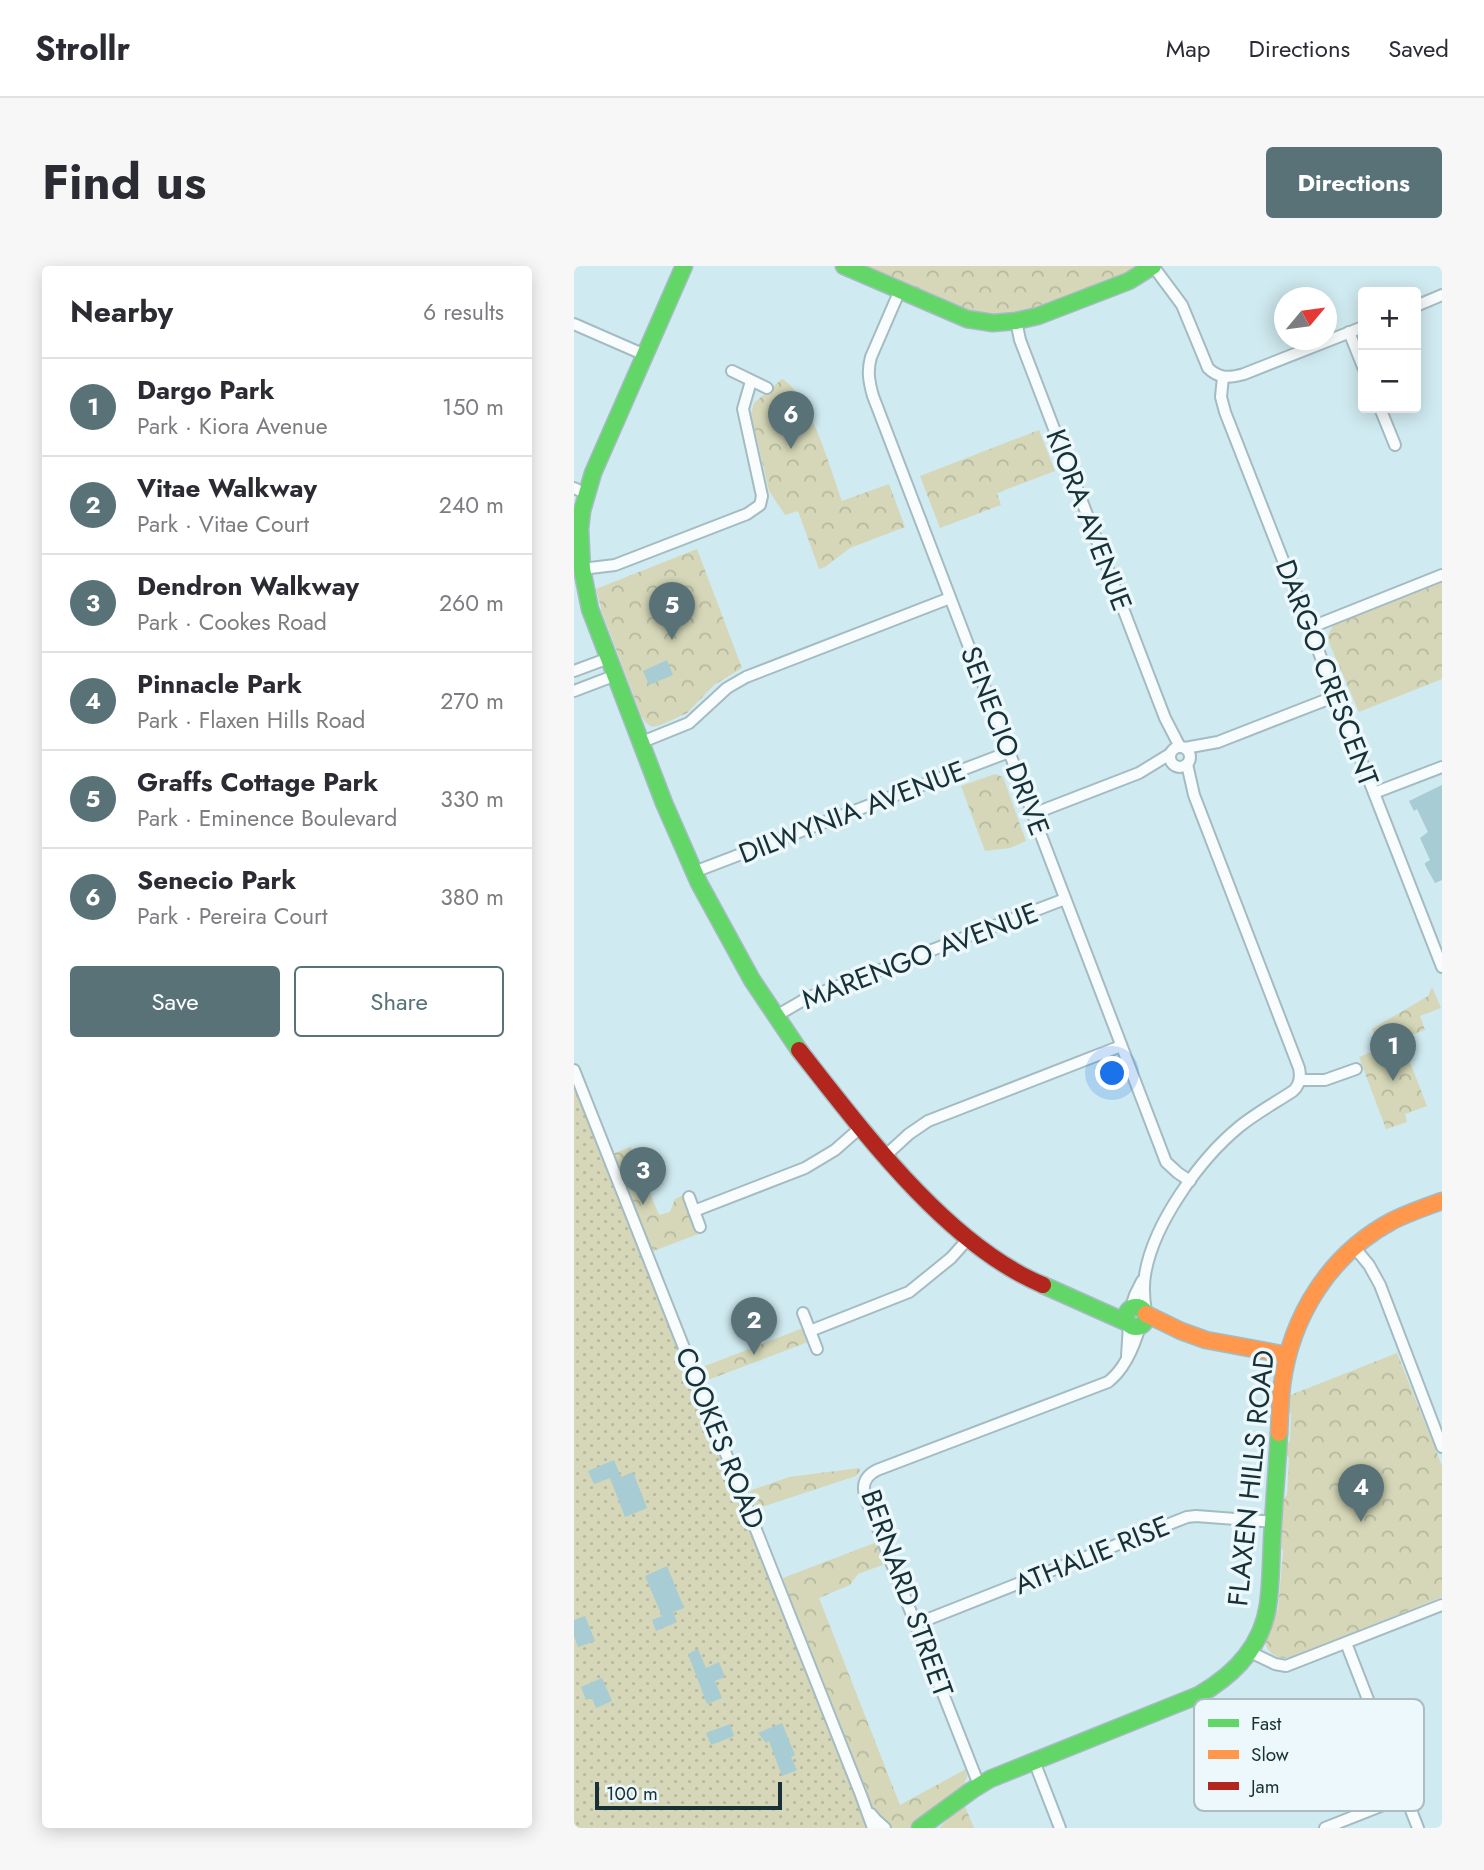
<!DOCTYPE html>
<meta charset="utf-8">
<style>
body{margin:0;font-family:Jost,sans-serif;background:#f7f7f7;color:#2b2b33}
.controls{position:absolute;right:21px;top:21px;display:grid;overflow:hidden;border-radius:7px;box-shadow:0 4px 18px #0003}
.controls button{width:63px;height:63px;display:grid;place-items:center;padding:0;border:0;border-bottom:2px solid #e1e1e2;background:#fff;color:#2b2b33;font:35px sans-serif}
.compass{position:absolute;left:700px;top:21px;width:63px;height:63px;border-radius:50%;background:#fff;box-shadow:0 4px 18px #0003;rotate:61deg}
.scale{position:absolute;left:21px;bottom:18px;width:187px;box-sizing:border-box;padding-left:7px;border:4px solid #183136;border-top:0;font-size:19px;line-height:24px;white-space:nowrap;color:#183136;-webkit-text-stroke:5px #ecf8fb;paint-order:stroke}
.you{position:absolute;left:539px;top:808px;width:24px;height:24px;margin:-18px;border:5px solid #fff;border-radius:50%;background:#1a73e8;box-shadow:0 0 0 10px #1a73e833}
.badge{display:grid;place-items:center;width:46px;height:46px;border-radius:50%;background:#587277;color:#fff;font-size:23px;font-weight:700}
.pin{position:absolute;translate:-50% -58px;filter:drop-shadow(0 2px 4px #0008)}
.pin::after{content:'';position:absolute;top:37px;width:24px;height:21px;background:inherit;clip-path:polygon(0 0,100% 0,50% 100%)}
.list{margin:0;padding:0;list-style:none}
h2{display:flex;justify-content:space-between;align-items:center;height:91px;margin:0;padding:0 28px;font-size:30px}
h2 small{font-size:23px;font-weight:400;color:#7c7c81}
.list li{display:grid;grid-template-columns:46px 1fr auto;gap:21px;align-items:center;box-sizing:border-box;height:98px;padding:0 28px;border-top:2px solid #e1e1e2}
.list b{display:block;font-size:26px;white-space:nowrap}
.list p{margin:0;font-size:23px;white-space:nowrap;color:#7c7c81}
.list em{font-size:23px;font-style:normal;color:#7c7c81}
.actions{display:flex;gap:14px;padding:21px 28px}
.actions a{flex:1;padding:16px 0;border:2px solid #587277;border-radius:7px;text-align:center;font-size:24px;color:#587277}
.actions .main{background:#587277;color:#fff}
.map{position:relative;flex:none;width:868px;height:1562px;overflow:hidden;border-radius:7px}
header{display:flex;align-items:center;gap:42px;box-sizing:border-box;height:98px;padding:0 35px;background:#fff;border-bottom:2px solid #e1e1e2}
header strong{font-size:33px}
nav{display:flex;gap:38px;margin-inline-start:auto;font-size:24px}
.intro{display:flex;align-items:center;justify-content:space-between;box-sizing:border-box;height:168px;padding:0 42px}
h1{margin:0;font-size:49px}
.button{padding:18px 32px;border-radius:7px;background:#587277;color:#fff;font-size:24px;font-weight:700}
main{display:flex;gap:42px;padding:0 42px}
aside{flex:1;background:#fff;border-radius:7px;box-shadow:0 4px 18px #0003}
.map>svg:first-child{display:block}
</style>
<header>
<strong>Strollr</strong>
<nav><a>Map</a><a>Directions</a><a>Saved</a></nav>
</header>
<div class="intro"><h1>Find us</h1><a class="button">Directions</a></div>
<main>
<aside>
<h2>Nearby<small>6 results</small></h2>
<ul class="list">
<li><span class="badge">1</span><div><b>Dargo Park</b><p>Park · Kiora Avenue</p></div><em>150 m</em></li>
<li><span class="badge">2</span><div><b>Vitae Walkway</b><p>Park · Vitae Court</p></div><em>240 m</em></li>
<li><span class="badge">3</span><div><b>Dendron Walkway</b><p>Park · Cookes Road</p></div><em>260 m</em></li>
<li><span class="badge">4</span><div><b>Pinnacle Park</b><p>Park · Flaxen Hills Road</p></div><em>270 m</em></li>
<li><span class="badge">5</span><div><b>Graffs Cottage Park</b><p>Park · Eminence Boulevard</p></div><em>330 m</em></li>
<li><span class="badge">6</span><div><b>Senecio Park</b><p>Park · Pereira Court</p></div><em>380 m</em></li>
</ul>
<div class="actions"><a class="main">Save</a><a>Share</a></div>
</aside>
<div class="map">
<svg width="868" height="1562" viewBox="0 0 868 1562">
<defs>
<pattern id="grass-dots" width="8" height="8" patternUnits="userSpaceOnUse" patternTransform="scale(1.75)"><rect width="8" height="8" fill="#d5d7b8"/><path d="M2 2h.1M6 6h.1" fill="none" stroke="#b6b99f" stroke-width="1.8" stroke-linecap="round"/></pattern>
<pattern id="park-crowns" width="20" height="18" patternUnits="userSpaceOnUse" patternTransform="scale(1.75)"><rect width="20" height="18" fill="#d5d7b8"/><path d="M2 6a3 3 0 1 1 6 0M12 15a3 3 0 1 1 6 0" fill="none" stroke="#b6b99f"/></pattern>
</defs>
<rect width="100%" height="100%" fill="#cfeaf0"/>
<path fill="url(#grass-dots)" d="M0,816L295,1562H0Z"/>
<g fill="url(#park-crowns)">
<path d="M290,0H567L559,6L471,41L431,51L397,47Z"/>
<path d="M208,113C236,128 257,205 268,235L315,218L331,261L276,282L251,301L245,303L224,245L211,249L195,225L177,148L180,137Z"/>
<path d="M465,164L481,205L423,227L427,239L366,262L346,210Z"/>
<path d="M123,283L168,402L140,419L113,447L87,459L78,461L71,456L67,449L28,346L22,323Z"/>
<path d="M868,316V413L785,446L753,372L759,359Z"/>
<path d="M421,508L429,511L452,575L436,582L411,585L387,520Z"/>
<path d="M858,721L867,742L846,750L851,764L827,773L853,840L831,848L833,856L812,863L785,791L805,783L798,763L854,730Z"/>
<path d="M57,881L85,949L96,946L101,933L109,929L124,968L77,986L38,888Z"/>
<path d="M229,1062L234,1076L131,1115L126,1102Z"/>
<path d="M823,1087L868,1200V1331L718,1391C706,1394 694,1389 691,1376L699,1349L704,1343L709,1285L705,1278L708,1235L713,1229L715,1192L711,1187L712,1179L716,1175L717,1148L713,1143L714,1130Z"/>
<path d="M285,1202L286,1205L282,1210L182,1243L175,1225L215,1211Z"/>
<path d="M303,1276L311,1298L284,1308L276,1319L245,1332L326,1539L392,1503L393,1511L388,1522L338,1562H316L301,1546L281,1502L222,1352L209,1312Z"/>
<path d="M390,1538L400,1562H365Z"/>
</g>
<g fill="#a7ccd3">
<path d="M93,394L99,409L75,419L69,405Z"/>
<path d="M868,519V614L861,617L851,599V597L856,594L846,572L854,566L843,543L840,545L835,535Z"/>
<path d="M40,1194L47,1211L59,1206L73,1242L51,1251L36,1212L20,1218L14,1205Z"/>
<path d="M93,1300L110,1342L99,1346L103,1356L82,1365L78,1354L88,1350L71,1310Z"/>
<path d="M11,1350L21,1375L4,1381L0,1370V1354Z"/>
<path d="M124,1383L132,1402L145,1396L151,1411L141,1415L148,1432L133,1438L114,1388Z"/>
<path d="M28,1412L38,1435L22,1442L18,1432L12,1434L7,1421Z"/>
<path d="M208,1457L221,1489L217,1491L223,1504L208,1510L195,1475L192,1477L184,1467Z"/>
<path d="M156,1458L160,1470L137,1479L132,1467Z"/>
</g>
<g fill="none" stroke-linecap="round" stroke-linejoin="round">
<g stroke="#a4bcc1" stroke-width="14">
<g id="street">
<path d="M579,0L608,39L634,102C645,113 656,112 670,108L789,61"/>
<path d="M326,24L297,91C293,105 295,116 299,130L592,896L604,907L616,915"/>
<path d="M842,40L868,29"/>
<path d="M442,55L446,74L591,452L606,481"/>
<path d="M0,58L71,89"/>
<path d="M775,66L789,101"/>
<path d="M158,105L193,122"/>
<path d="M649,111L647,131L651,146L868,701"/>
<path d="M806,142L821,179"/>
<path d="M0,222L13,228"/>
<path d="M8,303L41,299L173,248L186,239L188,230L169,143L177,115"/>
<path d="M735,362L868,309"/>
<path d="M0,405L35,392"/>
<path d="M0,425L42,409"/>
<path d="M68,476L115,457L153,422L172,411L376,332"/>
<circle cx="606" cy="491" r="10"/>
<path d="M611,482L644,476L762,430"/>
<path d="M800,527L868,501"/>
<path d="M459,548L565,507L596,488"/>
<path d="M120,606L435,486"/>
<path d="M202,750L233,732L491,633"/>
<path d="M0,804L287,1529L299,1562"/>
<path d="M726,814H751L782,803"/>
<path d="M311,890L335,868L354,855L547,780"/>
<path d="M115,931L126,961"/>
<path d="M120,945L231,902L261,884L286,862"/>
<path d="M780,981L795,999L806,1019L868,1181"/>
<path d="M557,1041L561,1029L568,1015"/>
<path d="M572,1046C570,1034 569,1021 571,1009C579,958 626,893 665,861C682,847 701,837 719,825C726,819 727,811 725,802L620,529L613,498"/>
<path d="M229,1047L243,1083"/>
<path d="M236,1065L335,1026L377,992L394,973"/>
<path d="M553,1090L555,1059"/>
<path d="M342,1358L613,1251L622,1250L700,1256"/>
<path d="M772,1377L844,1562"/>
<path d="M676,1386L701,1398L712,1400L868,1339"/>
<path d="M460,1495L486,1562"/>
<path d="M405,1519L301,1255C294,1236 279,1216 303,1204L534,1116C551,1103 560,1081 566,1060"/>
<path d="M297,1548L302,1554L311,1562"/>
<path d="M751,1562L832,1530"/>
</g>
</g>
<g stroke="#a4bcc1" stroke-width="19">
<g id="fast">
<path d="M110,0L19,207L8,245L6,263L8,303L16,343L90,537L125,617L178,714L225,784"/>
<path d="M270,0L393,53L419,57L442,55L464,50L555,15L579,0"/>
<path d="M469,1019L554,1057"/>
<circle cx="562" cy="1051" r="10"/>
<path d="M346,1562L398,1524L416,1513L625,1429C660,1409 688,1380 694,1339C697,1318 697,1295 698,1274C700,1238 703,1203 705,1167"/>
</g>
</g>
<g stroke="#a4bcc1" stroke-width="19">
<g id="slow">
<path d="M572,1048L607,1065L632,1074L713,1089"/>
<path d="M705,1167C706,1151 706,1135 708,1119C717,1050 756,988 818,955C834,947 851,941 868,935"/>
</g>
</g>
<g stroke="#a4bcc1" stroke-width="19">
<path id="jam" d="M225,784C288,864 373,979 469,1019"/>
</g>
<use href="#street" stroke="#f8fcfd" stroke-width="10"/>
<use href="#fast" stroke="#63d668" stroke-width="16"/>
<use href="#slow" stroke="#ff974d" stroke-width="16"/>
<use href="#jam" stroke="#b3261e" stroke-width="16"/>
</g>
<g text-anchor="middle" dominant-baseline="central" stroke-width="7" stroke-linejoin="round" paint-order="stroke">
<g font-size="28" fill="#183136" stroke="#ecf8fb">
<text transform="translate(515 254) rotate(69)">KIORA AVENUE</text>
<text transform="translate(753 407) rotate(69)">DARGO CRESCENT</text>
<text transform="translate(431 475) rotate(69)">SENECIO DRIVE</text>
<text transform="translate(278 546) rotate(-21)">DILWYNIA AVENUE</text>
<text transform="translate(346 690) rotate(-21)">MARENGO AVENUE</text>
<text transform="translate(146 1172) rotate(68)">COOKES ROAD</text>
<text transform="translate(677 1212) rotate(-84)">FLAXEN HILLS ROAD</text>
<text transform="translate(518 1289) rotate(-22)">ATHALIE RISE</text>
<text transform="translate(333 1327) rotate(70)">BERNARD STREET</text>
</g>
</g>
<rect x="620" y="1433" width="230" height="112" rx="10" fill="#ecf8fb" stroke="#acbcc0" stroke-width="2"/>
<rect x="634" y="1453" width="31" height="8" fill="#63d668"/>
<rect x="634" y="1484" width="31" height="9" fill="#ff974d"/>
<rect x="634" y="1516" width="31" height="8" fill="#b3261e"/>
<g font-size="19" fill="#183136">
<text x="677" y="1464">Fast</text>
<text x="677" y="1495">Slow</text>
<text x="677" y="1527">Jam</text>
</g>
</svg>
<div class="controls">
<button>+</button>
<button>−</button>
</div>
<svg class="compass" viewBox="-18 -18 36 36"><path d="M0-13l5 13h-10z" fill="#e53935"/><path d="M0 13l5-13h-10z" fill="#7c7c81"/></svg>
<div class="scale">100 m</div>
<div class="you"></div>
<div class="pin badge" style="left:819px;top:815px">1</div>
<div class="pin badge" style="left:180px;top:1089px">2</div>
<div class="pin badge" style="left:69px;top:939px">3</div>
<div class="pin badge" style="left:787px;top:1256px">4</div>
<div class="pin badge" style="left:98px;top:374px">5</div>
<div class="pin badge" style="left:217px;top:183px">6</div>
</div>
</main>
